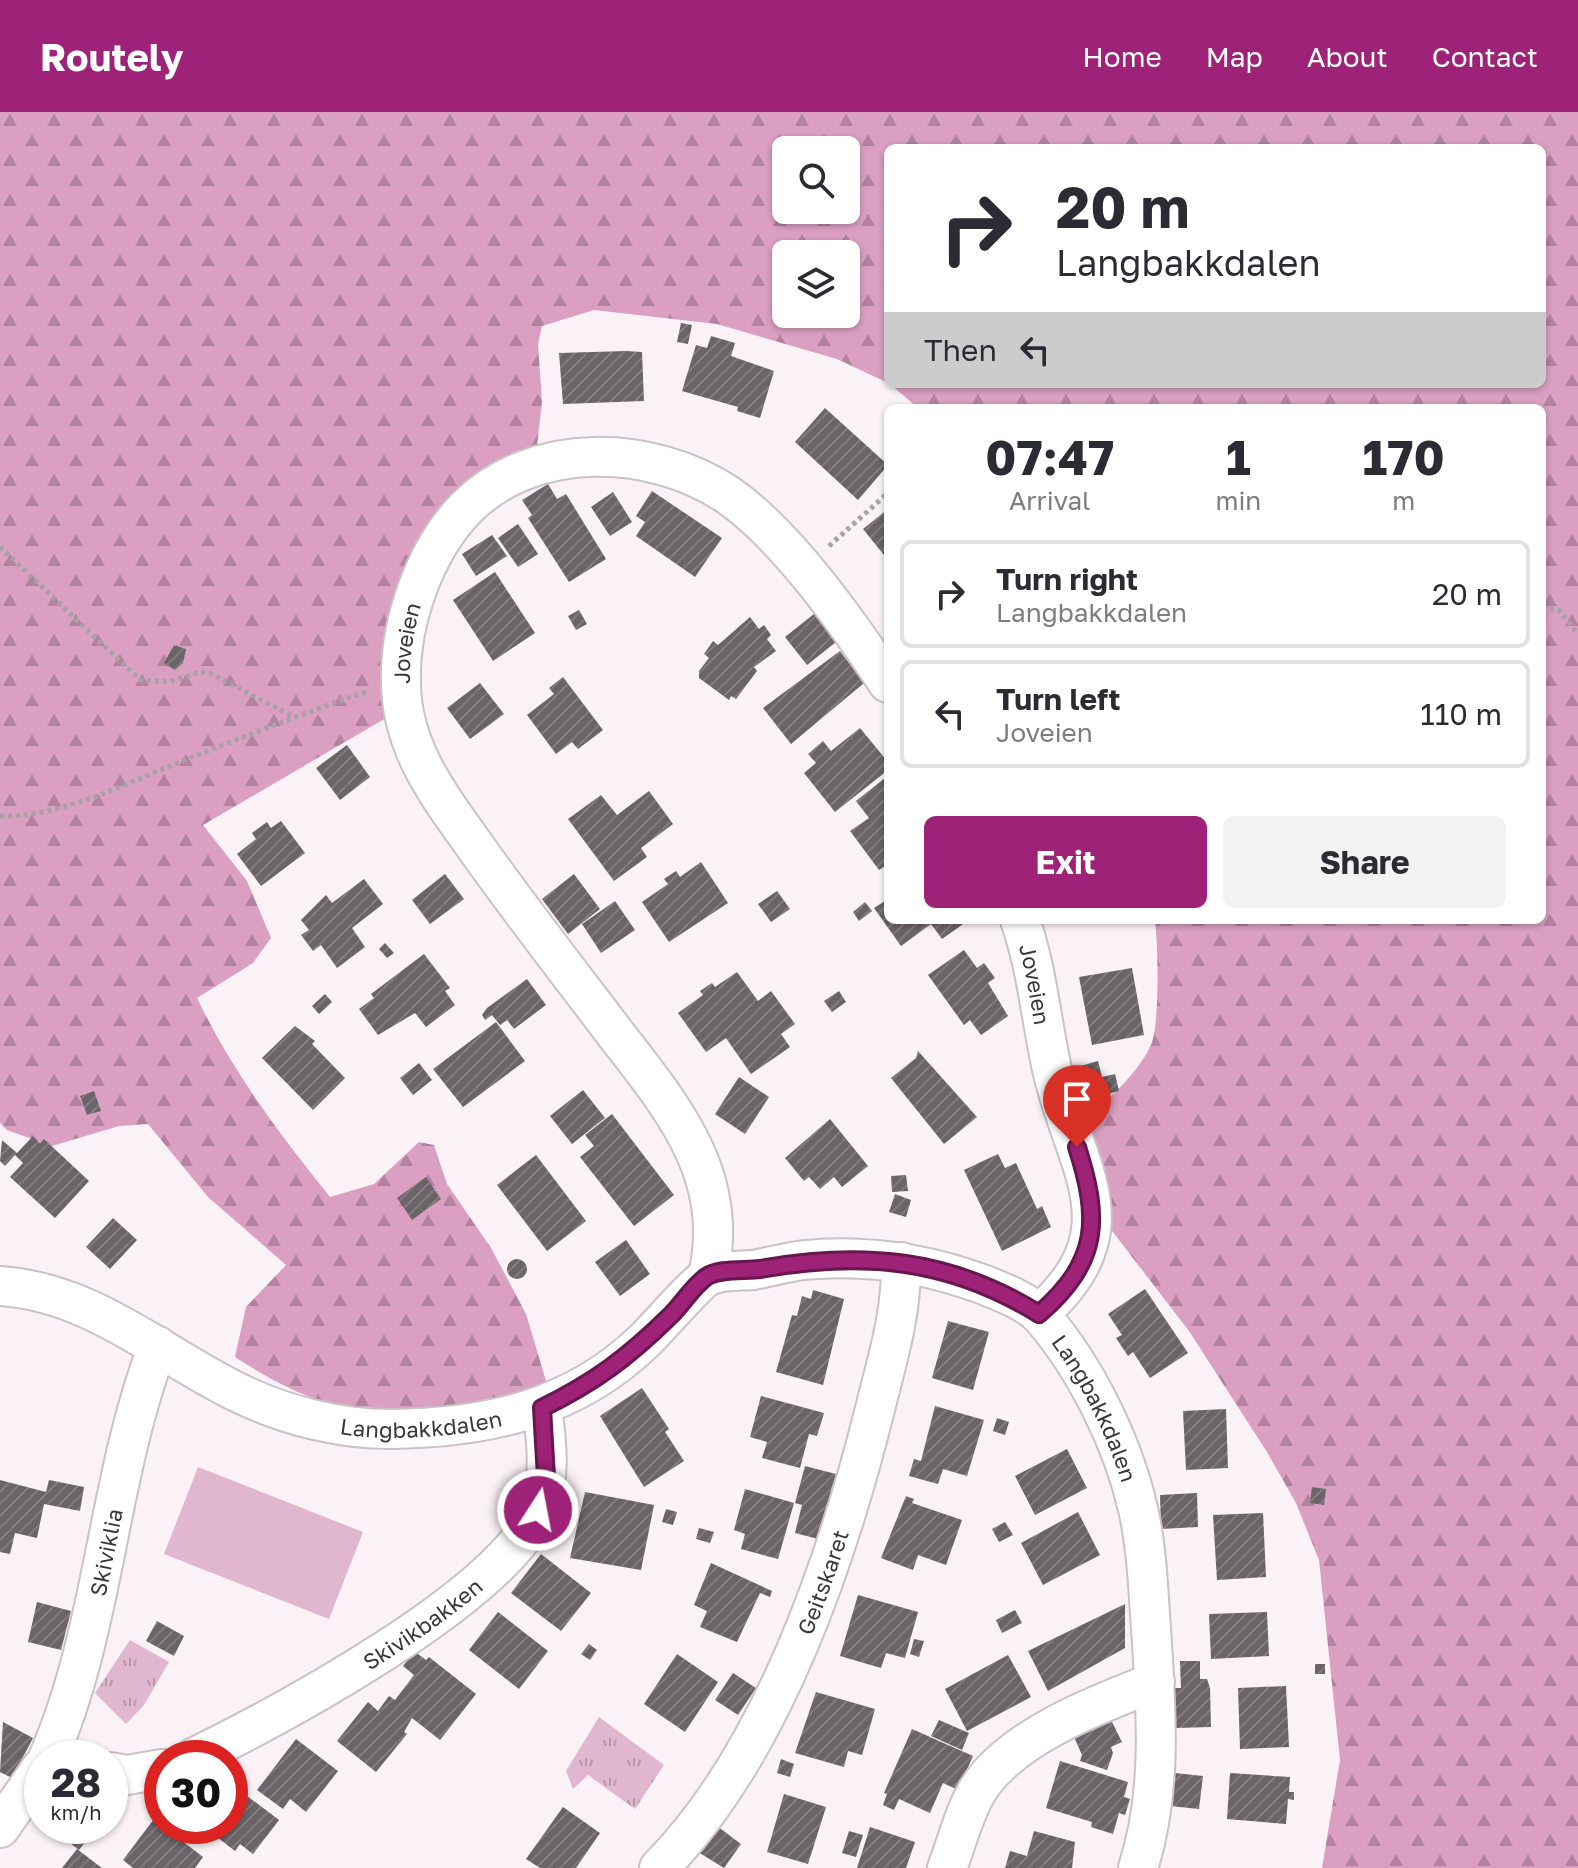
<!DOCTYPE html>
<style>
body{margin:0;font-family:"Golos Text",sans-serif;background:#f2f2f3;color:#2b2b33;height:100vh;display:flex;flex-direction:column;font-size:30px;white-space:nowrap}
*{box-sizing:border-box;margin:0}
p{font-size:26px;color:#7c7c81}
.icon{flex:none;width:44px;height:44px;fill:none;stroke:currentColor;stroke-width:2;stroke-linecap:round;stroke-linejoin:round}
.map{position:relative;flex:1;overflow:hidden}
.drawer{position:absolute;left:884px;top:292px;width:662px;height:520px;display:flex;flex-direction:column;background:#fff;border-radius:12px;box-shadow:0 2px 6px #0004}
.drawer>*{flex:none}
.guide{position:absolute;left:884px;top:32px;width:662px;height:244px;border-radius:12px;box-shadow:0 2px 6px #0004;background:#fff;color:#2b2b33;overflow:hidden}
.fabs{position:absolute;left:772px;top:24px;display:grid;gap:16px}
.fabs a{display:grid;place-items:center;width:88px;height:88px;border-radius:12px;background:#fff;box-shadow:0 2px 6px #0004;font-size:40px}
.speed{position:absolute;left:24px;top:1628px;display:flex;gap:16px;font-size:40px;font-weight:700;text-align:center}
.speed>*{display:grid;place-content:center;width:104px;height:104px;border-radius:50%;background:#fff;box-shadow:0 2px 6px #0004;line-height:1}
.speed small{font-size:20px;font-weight:400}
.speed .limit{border:12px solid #d22;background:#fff;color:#111}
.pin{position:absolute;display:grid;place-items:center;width:68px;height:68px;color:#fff;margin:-82px -34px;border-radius:50% 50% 50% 0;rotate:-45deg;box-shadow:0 0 8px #0007}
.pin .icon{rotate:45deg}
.me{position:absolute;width:88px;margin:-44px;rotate:11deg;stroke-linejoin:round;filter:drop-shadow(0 0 6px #0008)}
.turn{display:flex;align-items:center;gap:28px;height:168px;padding:0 40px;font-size:36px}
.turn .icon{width:104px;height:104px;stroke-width:2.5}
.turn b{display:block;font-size:56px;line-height:68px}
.then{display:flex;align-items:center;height:76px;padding:0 40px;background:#0003;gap:16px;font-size:30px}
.eta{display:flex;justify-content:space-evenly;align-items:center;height:136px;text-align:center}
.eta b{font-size:48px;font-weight:700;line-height:56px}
.primary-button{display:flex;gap:16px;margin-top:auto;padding:16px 40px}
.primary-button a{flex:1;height:92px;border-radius:12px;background:#9e2278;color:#fff;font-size:32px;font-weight:700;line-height:92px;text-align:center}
.primary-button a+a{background:#f2f2f3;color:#2b2b33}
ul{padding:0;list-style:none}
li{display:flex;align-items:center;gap:24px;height:108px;margin:0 16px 12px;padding:0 24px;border:4px solid #e1e1e2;border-radius:12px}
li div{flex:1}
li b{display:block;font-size:30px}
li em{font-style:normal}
header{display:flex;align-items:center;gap:48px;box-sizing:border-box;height:112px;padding:0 40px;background:#9e2278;color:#fff}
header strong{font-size:38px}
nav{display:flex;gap:44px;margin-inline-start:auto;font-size:28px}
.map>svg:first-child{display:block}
</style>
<header>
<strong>Routely</strong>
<nav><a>Home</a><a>Map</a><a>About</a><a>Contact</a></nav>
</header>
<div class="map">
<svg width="1578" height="1756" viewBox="0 0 1578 1756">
<defs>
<pattern id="grass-tufts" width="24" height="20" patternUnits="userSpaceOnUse" patternTransform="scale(2)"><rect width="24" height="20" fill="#e0b7ce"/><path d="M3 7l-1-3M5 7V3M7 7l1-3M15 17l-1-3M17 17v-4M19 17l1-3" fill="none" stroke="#b796a8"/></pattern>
<pattern id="forest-firs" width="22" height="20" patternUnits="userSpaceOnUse" patternTransform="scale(2)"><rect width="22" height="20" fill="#da9fc1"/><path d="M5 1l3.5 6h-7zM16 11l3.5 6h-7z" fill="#b2829e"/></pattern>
<pattern id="building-hatch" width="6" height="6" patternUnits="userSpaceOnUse" patternTransform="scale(2)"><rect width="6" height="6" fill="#6a6367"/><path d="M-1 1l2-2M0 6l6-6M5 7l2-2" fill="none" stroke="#807b7e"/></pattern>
</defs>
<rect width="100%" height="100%" fill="#faf2f6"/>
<!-- grass -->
<path fill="url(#grass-tufts)" d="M130 1528 169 1550 144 1593 126 1612 95 1581Z
M599 1605 664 1653 635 1697 588 1663 573 1677 566 1659Z"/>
<!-- forest -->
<path fill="url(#forest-firs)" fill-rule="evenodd" d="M0 0H1578V1756H1322L1340 1648 1319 1448 1296 1391 1267 1340 1189 1219 1109 1115 1085 1008C1110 985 1136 964 1151 933 1160 912 1158 832 1155 808H1542V296H918L890 272H1542V36H888V271L837 247 717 212 594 198 542 214 538 232 542 290 537 334 492 355 445 392 386 606 203 713 247 769 271 826 253 851 197 886C232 959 280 1023 330 1085L374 1072 419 1030 434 1033 447 1072 491 1136 526 1202 546 1269C514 1305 381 1304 336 1293 302 1285 264 1264 235 1245L246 1195 286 1153 208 1085 148 1012 119 1014 52 1034 7 1018 0 1011ZM786 38H846V98H786ZM786 142H846V202H786Z"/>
<!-- garden -->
<path fill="#e0b7ce" d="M198 1355 363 1420 329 1507 164 1442Z"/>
<!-- building -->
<path fill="url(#building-hatch)" d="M681 211 692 213 688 232 677 230Z
M711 224 735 231 731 244 774 259 760 306 737 299 738 295 682 279 696 233 707 236Z
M626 239 642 240 644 289 563 292 559 241Z
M825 296 888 353 858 388 795 330Z
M548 372 557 387 566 382 606 447 569 470 528 406 532 403 522 388Z
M652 379 722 426 695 465 636 424 645 410 636 404Z
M613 380 632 410 610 424 591 395Z
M888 397V448L863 417Z
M518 412 538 442 518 455 498 426Z
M492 423 507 444 476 464 462 442Z
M495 460 535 521 493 549 453 488Z
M579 498 587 512 576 518 568 504Z
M814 502 836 530 807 553 785 525Z
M750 505 759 517 764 513 771 523 767 527 776 539 754 555 757 559 736 587 731 584 729 588 699 566V559L709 546 704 542 713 529 718 533Z
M174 533 186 537 183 551 175 558 164 551Z
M840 539 864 571 791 632 763 596Z
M563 565 603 618 578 637 572 630 556 642 527 603 554 582 549 576Z
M480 571 504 602 470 627 447 596Z
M860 616 888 650V658L835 700 804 661 816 651 808 642 823 629 831 639Z
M347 633 370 665 340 688 316 656Z
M885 666 888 670V752L879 758 850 719 869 706 856 689Z
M649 679 673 712 641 736 647 745 614 769 568 707 601 683 617 703Z
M281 709 305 741 261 774 237 742 256 727 252 721 267 710 271 716Z
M701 750 728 791 669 830 642 790 668 772 664 767 676 759 680 765Z
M445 762 464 787 430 812 412 788Z
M574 762 600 797 568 822 542 787Z
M364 767 383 792 352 816 365 835 337 856 321 833 313 839 301 823 309 818 301 808 326 783 332 791Z
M777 779 790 797 771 810 758 792Z
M888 787V808H969L942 827 931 812 901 834 874 796Z
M615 789 635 818 601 841 582 812Z
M865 790 872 799 859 809 853 800Z
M385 831 394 841 387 846 379 837Z
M964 838 977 856 984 851 995 866 988 871 1008 904 981 923 970 908 964 913 928 863Z
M424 842 450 876 445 879 455 893 426 915 415 901 378 923 359 897 374 886 371 882Z
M1132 856 1144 923 1092 933 1079 865Z
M737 860 758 889 771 879 795 912 781 922 790 935 751 962 726 926 706 940 678 901 703 883 700 879 712 871 715 875Z
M527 867 546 893 514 917 507 908 500 913 492 903 485 908 482 903 487 896Z
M839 879 846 890 832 900 824 889Z
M325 882 332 890 319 902 312 894Z
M496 910 525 949 463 995 433 957Z
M295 914 315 929 312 932 345 966 313 998 262 946Z
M918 939 977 1005 944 1032 891 966 916 946Z
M1098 949 1102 965 1115 962 1119 979 1081 989 1073 956Z
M419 951 432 968 413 983 400 966Z
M739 965 769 985 745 1022 715 1002Z
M583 978 605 1006 572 1032 550 1004Z
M94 979 101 999 87 1003 80 984Z
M612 1002 674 1083 634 1114 580 1045 594 1034 585 1023Z
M830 1007 868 1054 842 1075 834 1065 820 1077 809 1065 804 1069 785 1046Z
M33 1024 40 1031 44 1027 89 1069 55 1106 10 1065 23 1051 15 1043 5 1054 0 1049 2 1028 17 1041Z
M998 1042 1005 1056 1016 1051 1037 1097 1042 1094 1051 1115 1002 1139 964 1058Z
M536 1043 586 1109 547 1139 497 1073Z
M906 1063 908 1079 892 1080 891 1064Z
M426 1065 441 1087 412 1108 397 1086Z
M895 1082 911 1088 906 1105 889 1100Z
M113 1106 137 1128 110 1157 86 1135Z
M626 1128 650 1162 620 1184 595 1150Z
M507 1157a10 10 0 1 1 20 0a10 10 0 1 1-20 0Z
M1145 1177 1188 1241 1150 1266 1133 1240 1128 1244 1116 1226 1122 1223 1108 1202Z
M813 1178 844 1187 823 1273 776 1260 792 1203 797 1204 802 1184 811 1187Z
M948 1209 989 1220 973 1278 932 1266Z
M642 1276 669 1317 665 1320 684 1349 644 1375 600 1304Z
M761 1284 824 1301 817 1324 809 1322 800 1356 762 1346 767 1330 750 1325Z
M935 1294 984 1308 967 1364 943 1357 938 1372 909 1364 914 1347 921 1349Z
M1226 1297 1228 1356 1186 1358 1183 1299Z
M997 1306 1009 1310 1005 1323 993 1319Z
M1067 1337 1087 1376 1035 1403 1015 1364Z
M805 1354 836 1362 818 1427 795 1421 802 1393 795 1391Z
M0 1368 46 1380 49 1368 84 1375 80 1399 44 1392 37 1426 15 1421 10 1442 0 1440Z
M1312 1375 1326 1377 1324 1393 1310 1391Z
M745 1377 794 1391 778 1447 741 1437 745 1422 734 1418Z
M585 1380 654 1393 641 1458 570 1446Z
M1197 1381 1198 1415 1161 1417 1160 1383Z
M906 1384 914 1387 912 1391 962 1408 946 1453 918 1443 913 1458 881 1446Z
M666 1397 677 1400 673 1413 662 1410Z
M1078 1400 1100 1443 1043 1473 1021 1431Z
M1263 1401 1266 1465 1217 1468 1213 1403Z
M1005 1410 1013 1423 999 1430 992 1417Z
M699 1416 714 1420 710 1431 696 1427Z
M541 1442 591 1481 561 1519 511 1481Z
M711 1451 772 1479 770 1485 760 1481 737 1530 700 1515 707 1499 694 1493Z
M858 1483 918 1500 905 1546 886 1541 881 1556 840 1544Z
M37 1490 71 1499 61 1538 28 1530Z
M1125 1492V1536L1048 1579 1028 1539Z
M1015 1498 1022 1511 1002 1521 996 1508Z
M498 1500 548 1539 519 1577 469 1538Z
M1267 1500 1269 1544 1211 1547 1209 1502Z
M157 1509 184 1524 174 1544 146 1529Z
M914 1527 924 1529 919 1545 910 1542Z
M589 1532 597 1538 590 1548 581 1542Z
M414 1539 426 1548 429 1545 476 1582 440 1628 412 1606 404 1620 407 1622 376 1660 337 1629 368 1590 378 1599 389 1584 395 1588 414 1563 403 1554Z
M677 1542 718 1570 685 1620 644 1592Z
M1008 1543 1031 1585 967 1619 945 1577Z
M1180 1549H1200V1567H1207L1210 1576 1211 1615 1176 1616 1174 1576H1181Z
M1315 1552H1325V1562H1315Z
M733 1561 756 1576 738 1603 715 1588Z
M1286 1574 1289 1635 1240 1637 1238 1576Z
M816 1580 875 1597 862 1643 848 1639 844 1655 795 1641Z
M939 1608 969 1621 962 1638 931 1624Z
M1111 1608 1122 1630 1111 1635 1113 1641 1107 1658 1080 1649 1082 1643 1074 1625Z
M3 1610 33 1626 12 1666 0 1660Z
M912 1617 973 1644 958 1678 943 1671 930 1701 899 1687 894 1698 883 1693 887 1682 884 1681Z
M296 1627 338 1659 306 1700 290 1687 283 1697 257 1678Z
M781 1647 794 1652 790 1665 777 1661Z
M1060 1649 1128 1670 1124 1685 1130 1687 1125 1703 1119 1701 1113 1722 1091 1715 1092 1710 1046 1696Z
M1175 1661 1203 1664 1199 1697 1170 1694Z
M1230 1661 1290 1665 1289 1680H1294V1688L1288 1687 1286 1712 1227 1707Z
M230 1671 279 1708 253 1742 240 1732 235 1739 213 1722 219 1714H230Z
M784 1682 826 1695 808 1752 767 1740Z
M563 1695 600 1721 576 1756H540L526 1747Z
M154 1707 203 1745 195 1756H133L123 1748Z
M49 1714H90L87 1717 92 1721 79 1738Z
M166 1714H193L183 1727Z
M717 1714 741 1732 724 1756 698 1740Z
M870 1715 915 1730 906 1756H857Z
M849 1719 863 1723 856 1745 842 1741Z
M1034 1719 1075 1730 1072 1756H1005L1010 1739 1027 1744Z
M77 1737 102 1756H62Z"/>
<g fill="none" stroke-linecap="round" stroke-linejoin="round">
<!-- minor casing -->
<g stroke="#cac2c6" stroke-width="42">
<g id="minor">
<path id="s1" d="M1020 808C1037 856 1041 908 1052 957 1074 1056 1136 1117 1039 1202"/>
<path id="s2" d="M708 1163C734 1054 658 980 599 900 556 844 513 788 472 730 437 681 402 635 401 572 399 512 424 439 466 396 533 328 652 332 728 383 787 424 848 511 888 571"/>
<path id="s3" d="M0 1174C93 1180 160 1243 241 1282 287 1304 340 1317 391 1317 486 1316 574 1297 644 1229 657 1217 699 1167 711 1163 723 1158 740 1159 753 1158 770 1155 787 1150 804 1148 865 1142 925 1151 982 1172 1002 1180 1027 1189 1042 1205 1086 1256 1123 1331 1138 1397 1147 1436 1148 1476 1151 1516 1156 1596 1163 1679 1138 1756"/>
<path id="s4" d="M48 1646C105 1515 107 1367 158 1234"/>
<path id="s5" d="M193 1646C279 1604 502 1485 538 1399 551 1367 547 1330 542 1296"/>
<path d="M110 1660 127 1663 162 1657"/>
<path d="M0 1716 42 1655"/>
<path id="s6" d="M659 1756C772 1642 838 1446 876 1293 888 1245 902 1200 901 1150"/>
<path d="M947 1756C957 1731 964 1699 979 1676 1013 1624 1098 1592 1155 1570"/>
</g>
</g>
<!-- path -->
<path stroke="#a7a2a5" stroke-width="5" stroke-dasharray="4 4" stroke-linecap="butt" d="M829 434 888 381
M0 435 140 568 169 570 200 560 210 561 292 604
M1542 496 1559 498 1578 522
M0 704C62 705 122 673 180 650 242 625 305 601 368 579"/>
<!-- minor -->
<use href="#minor" stroke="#fff" stroke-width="38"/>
</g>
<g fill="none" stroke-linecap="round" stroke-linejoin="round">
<!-- route casing -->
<g stroke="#67164e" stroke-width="20">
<path id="route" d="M538 1398 546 1365 542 1296C595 1270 627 1246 669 1205 682 1193 692 1175 706 1165 718 1156 745 1159 760 1157 862 1139 949 1146 1039 1202 1100 1149 1100 1107 1077 1035"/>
</g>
<!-- route -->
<use href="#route" stroke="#9e2278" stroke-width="14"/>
</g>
<g text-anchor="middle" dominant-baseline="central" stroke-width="8" stroke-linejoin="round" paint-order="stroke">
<!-- street labels -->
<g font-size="22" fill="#3a3739" stroke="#faf2f6">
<text stroke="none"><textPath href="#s2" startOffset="726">Joveien</textPath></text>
<text stroke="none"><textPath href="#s1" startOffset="66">Joveien</textPath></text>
<text stroke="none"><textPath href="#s3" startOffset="1242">Langbakkdalen</textPath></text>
<text stroke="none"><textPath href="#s3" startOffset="452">Langbakkdalen</textPath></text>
<text stroke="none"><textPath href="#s4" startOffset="214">Skiviklia</textPath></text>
<text stroke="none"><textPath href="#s6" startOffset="332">Geitskaret</textPath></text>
<text stroke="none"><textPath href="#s5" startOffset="266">Skivikbakken</textPath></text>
</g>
</g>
</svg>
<div class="fabs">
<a><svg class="icon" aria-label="search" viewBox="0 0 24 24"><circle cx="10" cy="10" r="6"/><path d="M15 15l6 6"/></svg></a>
<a><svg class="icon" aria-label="layers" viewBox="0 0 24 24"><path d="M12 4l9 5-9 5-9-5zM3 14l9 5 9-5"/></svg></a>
</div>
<div class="speed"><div>28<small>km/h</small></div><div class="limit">30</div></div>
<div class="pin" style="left:1077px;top:1035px;background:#d93025"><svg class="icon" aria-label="arrive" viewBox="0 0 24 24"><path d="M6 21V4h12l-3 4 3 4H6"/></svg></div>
<svg class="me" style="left:538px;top:1398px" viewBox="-20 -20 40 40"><circle r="17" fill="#9e2278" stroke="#fff" stroke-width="3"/><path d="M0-11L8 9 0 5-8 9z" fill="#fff"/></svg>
<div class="guide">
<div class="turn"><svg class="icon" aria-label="right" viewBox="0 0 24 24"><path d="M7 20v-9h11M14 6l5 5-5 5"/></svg><div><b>20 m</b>Langbakkdalen</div></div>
<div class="then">Then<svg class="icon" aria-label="left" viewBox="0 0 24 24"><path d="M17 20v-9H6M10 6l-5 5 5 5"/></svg></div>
</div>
<section class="drawer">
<div class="eta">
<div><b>07:47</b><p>Arrival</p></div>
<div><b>1</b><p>min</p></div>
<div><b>170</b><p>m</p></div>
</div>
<ul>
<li><svg class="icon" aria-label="right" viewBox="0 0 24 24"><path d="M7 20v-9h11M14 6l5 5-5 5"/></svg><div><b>Turn right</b><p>Langbakkdalen</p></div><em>20 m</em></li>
<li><svg class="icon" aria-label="left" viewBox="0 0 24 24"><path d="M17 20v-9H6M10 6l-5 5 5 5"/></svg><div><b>Turn left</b><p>Joveien</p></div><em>110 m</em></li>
</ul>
<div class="primary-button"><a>Exit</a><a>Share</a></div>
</section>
</div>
